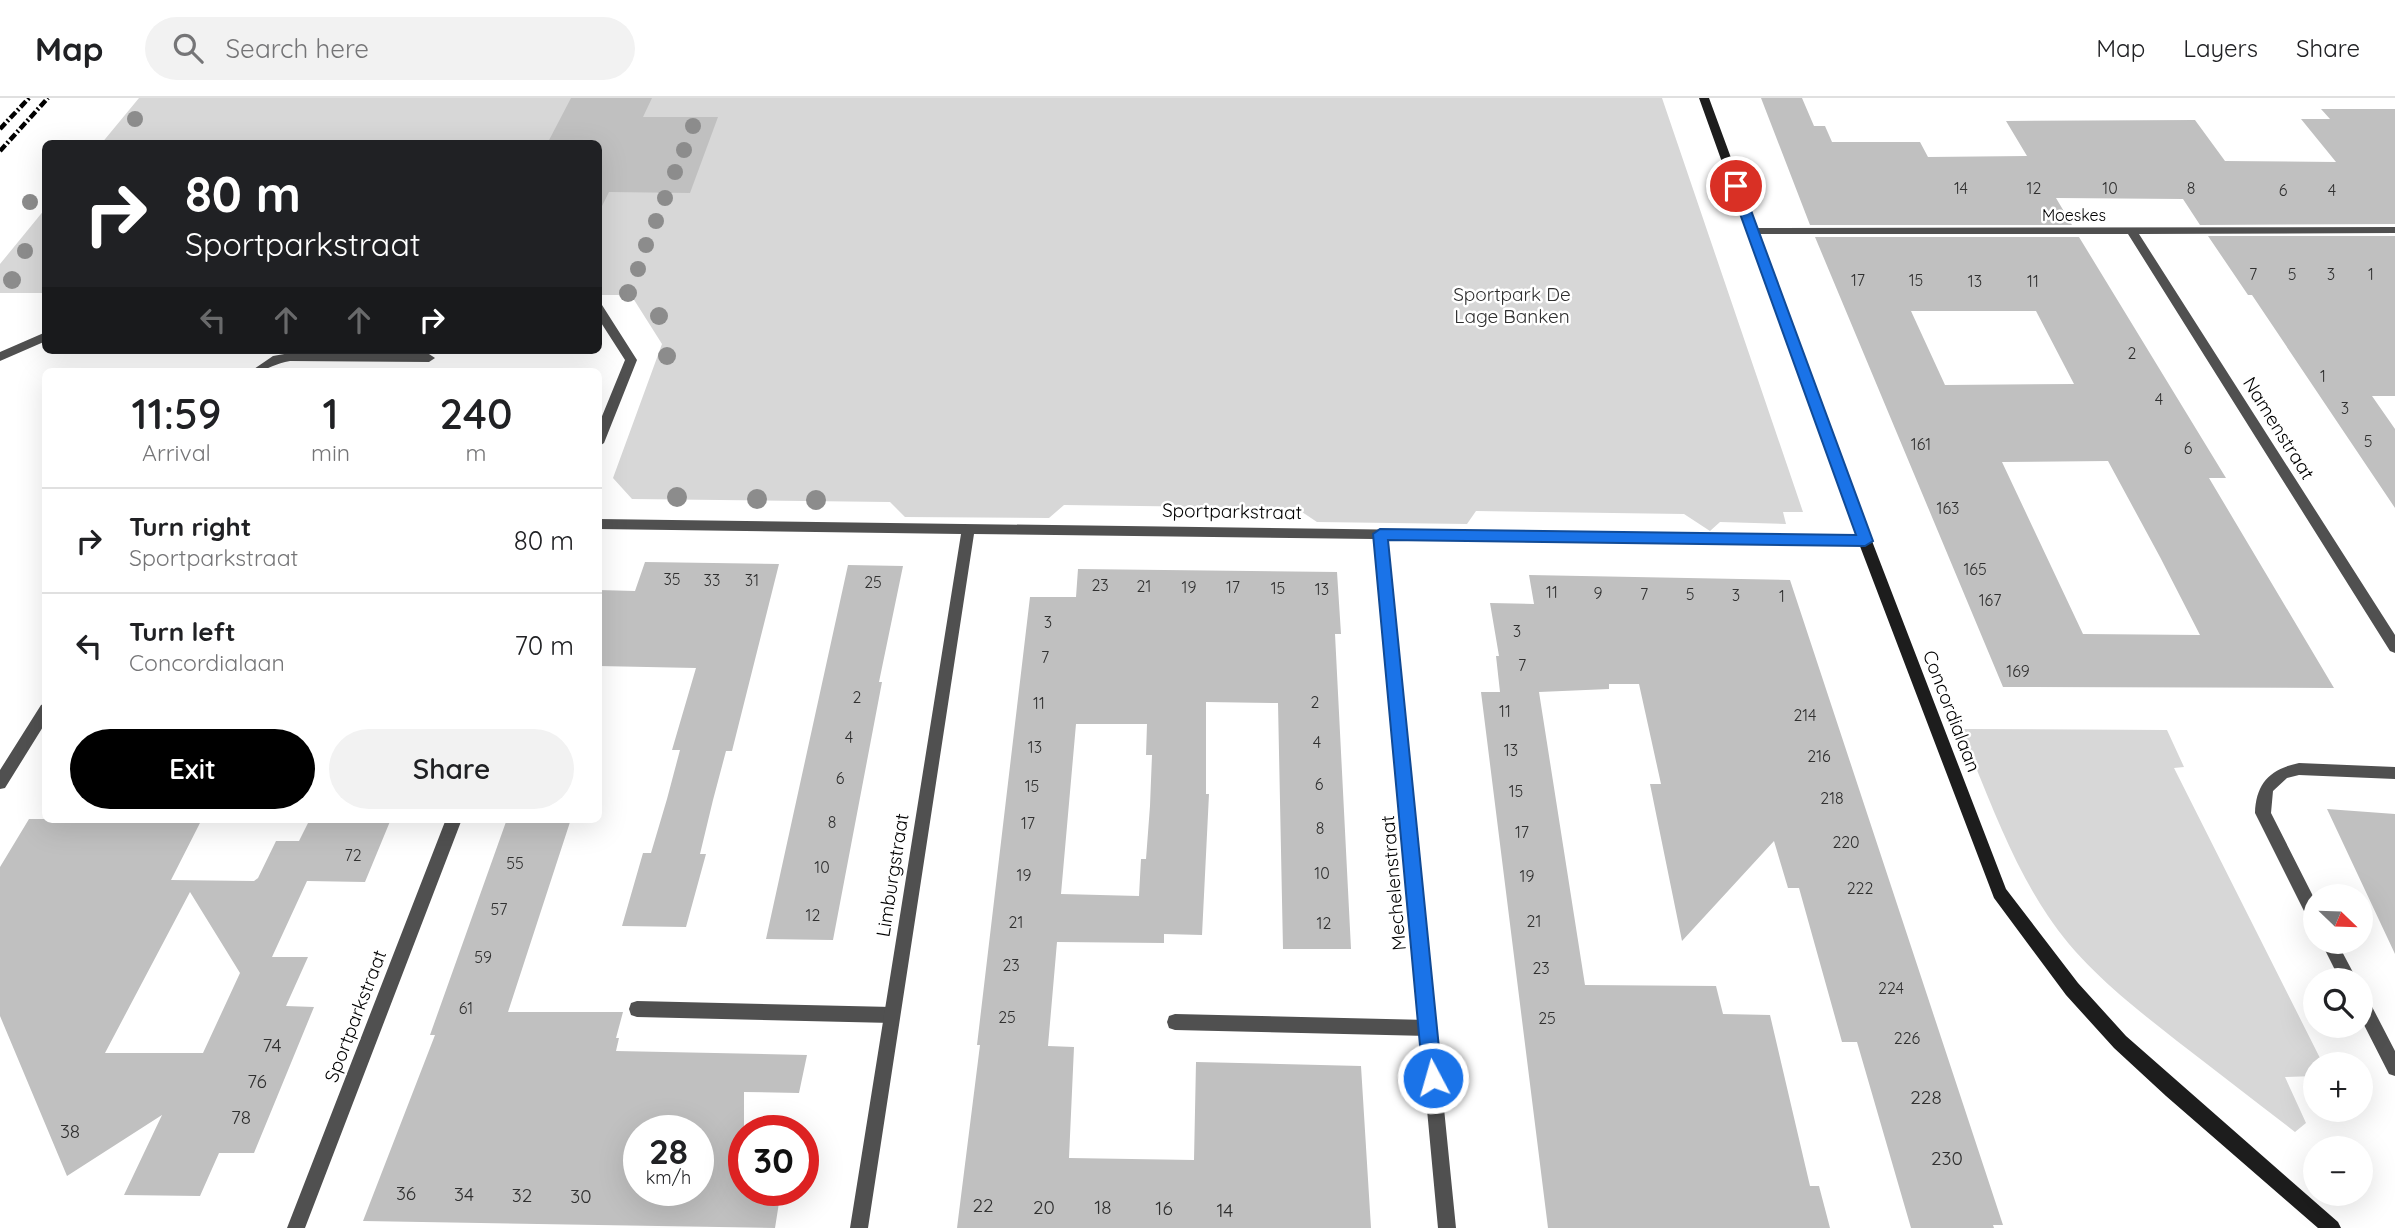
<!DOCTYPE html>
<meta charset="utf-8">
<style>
body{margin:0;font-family:Quicksand,sans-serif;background:#f2f2f2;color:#202124;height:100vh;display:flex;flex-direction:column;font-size:26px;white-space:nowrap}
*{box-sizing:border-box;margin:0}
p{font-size:23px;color:#757577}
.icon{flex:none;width:38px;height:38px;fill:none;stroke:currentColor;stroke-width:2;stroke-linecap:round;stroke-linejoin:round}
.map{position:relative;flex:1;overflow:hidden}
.sheet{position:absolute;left:42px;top:270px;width:560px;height:455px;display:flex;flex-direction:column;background:#fff;border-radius:10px;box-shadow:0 7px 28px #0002}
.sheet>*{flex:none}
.guide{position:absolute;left:42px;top:42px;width:560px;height:214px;border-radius:10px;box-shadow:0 7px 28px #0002;background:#202124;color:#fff;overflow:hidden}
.needle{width:46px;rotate:113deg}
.fabs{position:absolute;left:2303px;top:786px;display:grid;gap:14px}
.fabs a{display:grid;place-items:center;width:70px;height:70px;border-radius:50%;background:#fff;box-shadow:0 7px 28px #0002;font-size:35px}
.speed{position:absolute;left:623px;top:1017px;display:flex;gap:14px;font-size:35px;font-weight:700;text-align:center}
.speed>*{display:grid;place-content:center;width:91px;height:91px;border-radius:50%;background:#fff;box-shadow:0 7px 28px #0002;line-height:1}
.speed small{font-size:18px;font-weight:400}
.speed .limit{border:10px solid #d22;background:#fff;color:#111}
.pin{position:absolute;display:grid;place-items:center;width:60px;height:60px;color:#fff;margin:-30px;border:4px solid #fff;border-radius:50%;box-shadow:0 2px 7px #0007}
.me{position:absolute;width:77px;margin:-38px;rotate:354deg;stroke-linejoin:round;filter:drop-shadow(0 0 5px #0008)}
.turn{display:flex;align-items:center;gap:24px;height:147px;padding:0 28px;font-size:32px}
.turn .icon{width:91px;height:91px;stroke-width:2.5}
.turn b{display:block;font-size:49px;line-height:60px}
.lanes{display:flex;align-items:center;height:66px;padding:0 28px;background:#0003;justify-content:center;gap:35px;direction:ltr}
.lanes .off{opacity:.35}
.eta{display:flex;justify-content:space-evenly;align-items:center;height:119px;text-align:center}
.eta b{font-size:42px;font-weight:600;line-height:49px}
.primary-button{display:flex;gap:14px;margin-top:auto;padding:14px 28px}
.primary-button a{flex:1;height:80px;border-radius:42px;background:#000;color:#fff;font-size:28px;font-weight:600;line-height:80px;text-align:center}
.primary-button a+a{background:#f2f2f2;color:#202124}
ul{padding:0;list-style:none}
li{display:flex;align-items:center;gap:21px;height:105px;padding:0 28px;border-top:2px solid #e0e0e0}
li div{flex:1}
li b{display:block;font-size:26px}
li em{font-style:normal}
header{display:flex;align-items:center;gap:42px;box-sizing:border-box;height:98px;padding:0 35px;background:#fff;border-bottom:2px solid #e0e0e0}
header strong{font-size:33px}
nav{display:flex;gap:38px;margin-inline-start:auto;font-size:24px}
.search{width:490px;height:63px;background:#f2f2f2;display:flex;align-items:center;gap:18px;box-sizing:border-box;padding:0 24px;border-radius:38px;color:#757577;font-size:26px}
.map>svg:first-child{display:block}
</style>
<header>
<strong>Map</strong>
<div class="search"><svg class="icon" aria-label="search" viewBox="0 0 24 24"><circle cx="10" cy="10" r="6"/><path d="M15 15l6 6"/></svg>Search here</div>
<nav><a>Map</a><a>Layers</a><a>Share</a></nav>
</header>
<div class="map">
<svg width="2395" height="1130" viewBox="0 0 2395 1130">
<rect width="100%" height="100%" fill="#fff"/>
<!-- green -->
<path fill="#d7d7d7" d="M139 0H1662L1803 414H1783L1786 426 1720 424 1710 433 1684 416 1476 413 1467 426 1317 424 1296 410 1064 407 1049 420 905 419 890 404 632 401 613 380 662 246 631 197H599L598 46H101Z
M45 111V195H0V166Z
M1960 631 2167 632 2184 669 2174 670 2323 966H2315V978L2285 979 2306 1025 2295 1034C2256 1004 2216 973 2177 943 2130 906 2081 868 2048 818 2009 760 1987 694 1960 631Z"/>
<!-- building -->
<path fill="#c0c0c0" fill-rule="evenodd" d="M571 0H652L643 19H718L690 95 609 94 598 116V46H547Z
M1761 0H1802L1814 28H1825L1832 44H1920L1928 59 2027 58 2006 23 2195 22 2225 63 2336 64 2301 21H2330L2321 11H2395V126L2200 127 2183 101 2056 100 2072 127H1810Z
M2208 138H2395V298H2372L2395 331V410L2252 197H2248Z
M1815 139H2079L2226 380H2209L2334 590 2003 589ZM1911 213H2036L2074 286 1945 287ZM2108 363 2160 459 2200 537 2083 536 2002 364Z
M645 464 779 466 732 653H726L713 702 700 756H706L686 829 622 828 643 755H651L667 701 680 652H672L696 570 598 568V492L635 493Z
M848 467 903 468 879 584H882L833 842 766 841Z
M1078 471 1337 474 1341 536H1335L1351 851H1283L1278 605 1206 604V696H1209L1202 837 1164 836V845L1057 844 1048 948 1074 949 1069 1060 1194 1062 1196 964 1361 968 1371 1130H957L980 947H977L1030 499H1076ZM1076 626H1147L1146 657H1152L1150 708 1146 761H1141L1139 798 1061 796Z
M1529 477 1790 482 2003 1127H1993L1994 1130H1911L1857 944H1842L1799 790H1788L1774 743 1682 843 1650 686H1661L1639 586H1609V591L1539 594 1585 887 1716 888 1723 916 1770 917 1810 1088H1819L1830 1130H1548L1481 594H1500L1496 558H1499L1490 505 1534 506Z
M2327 711 2395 716V856Z
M29 721H202L171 782 254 783 258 780 276 743H299L310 721H391L365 784 307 783 272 859H308L286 908 314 909 254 1055H219L200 1098 124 1097 162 1017 67 1078 0 918V769ZM190 794 240 875 203 955H105Z
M507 721H571L508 914H623L616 940H619L616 953 807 957 799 995 744 994V1092H781L775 1130 363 1123 435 937H430ZM639 1032H698V1092H639Z"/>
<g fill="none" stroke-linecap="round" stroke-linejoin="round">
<!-- lane -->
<path fill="#505050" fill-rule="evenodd" d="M46 234V243L0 263V254Z
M637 903 892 909 898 911 900 917 898 923 892 925 637 919 631 917 629 911 631 905Z
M1175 916 1428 922 1434 924 1436 930 1434 936 1428 938 1175 932 1169 930 1167 924 1169 918Z"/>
<!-- street -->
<path fill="#505050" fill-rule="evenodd" d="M2395 129V135L2139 136 2395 537V555L2390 553 2128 136H1752L1747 133 1752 130Z
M598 206 602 207 637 262 604 345 598 349V328L625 262 598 220Z
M290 255 429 256 435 260 429 264 290 263C275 265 268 273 251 273L273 258Z
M598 421 1865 438 1872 443 1865 448 1387 442 1456 1130H1438L1374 441 974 436 868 1130H850L961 436 598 431Z
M46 605V624L5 690 0 691V672L41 607Z
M2299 665 2395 669V681L2299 677 2287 680 2273 693 2271 715 2315 802V825L2309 823 2255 715C2256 685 2270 671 2299 665Z
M446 721H462L305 1130H287Z
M2321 844H2337L2357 882H2340Z
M2361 897 2367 899 2395 953V978L2389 976 2361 921Z"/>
<!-- secondary -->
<path fill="#1d1d1d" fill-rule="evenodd" d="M1699 0H1709L1872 443 2006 791 2078 885 2126 938 2338 1124 2341 1130H2318L2166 998 2114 950 2066 897 1994 800 1858 443Z"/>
<!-- rail -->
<path stroke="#000" stroke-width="4.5" stroke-dasharray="8 2.5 2 2.5" stroke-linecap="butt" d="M0 31 29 0
M0 53 48 0"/>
</g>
<!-- trees -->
<g fill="#8c8c8c">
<circle cx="135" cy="21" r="8"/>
<circle cx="693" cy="28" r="8"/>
<circle cx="684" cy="52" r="8"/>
<circle cx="675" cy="74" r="8"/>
<circle cx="665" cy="100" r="8"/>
<circle cx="30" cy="104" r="8"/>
<circle cx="656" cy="123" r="8"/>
<circle cx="646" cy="147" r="8"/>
<circle cx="25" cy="153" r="8"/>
<circle cx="638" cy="171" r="8"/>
<circle cx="12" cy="182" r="9"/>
<circle cx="628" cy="195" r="9"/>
<circle cx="659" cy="218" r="9"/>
<circle cx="667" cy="258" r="9"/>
<circle cx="677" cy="399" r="10"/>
<circle cx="757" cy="401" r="10"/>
<circle cx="816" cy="402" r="10"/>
</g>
<!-- route -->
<path fill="#1a73e8" stroke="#114b97" stroke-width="2" d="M1736 85 1742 88 1873 443 1865 448 1388 442 1442 980 1440 987 1433 990 1426 987 1423 980 1373 436 1380 431 1856 437 1730 88Z"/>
<g text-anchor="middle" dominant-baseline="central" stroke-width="5" stroke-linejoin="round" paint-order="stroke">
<!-- number labels -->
<g font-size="16" fill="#303030">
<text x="1961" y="90">14</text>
<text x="2034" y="90">12</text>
<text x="2110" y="90">10</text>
<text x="2191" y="90">8</text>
<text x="2283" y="92">6</text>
<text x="2332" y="92">4</text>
<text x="2253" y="176">7</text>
<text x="2292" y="176">5</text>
<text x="2331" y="176">3</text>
<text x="2371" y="176">1</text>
<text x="1858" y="182">17</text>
<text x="1916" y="182">15</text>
<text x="1975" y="183">13</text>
<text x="2033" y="183">11</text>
<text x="2132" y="255">2</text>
<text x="2323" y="278">1</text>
<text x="2159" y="301">4</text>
<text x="2345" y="310">3</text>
<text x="2368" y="343">5</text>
<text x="1921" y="346">161</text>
<text x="2188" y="350">6</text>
<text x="1948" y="410">163</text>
<text x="1975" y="471">165</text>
<text x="672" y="481">35</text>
<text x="712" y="482">33</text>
<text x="752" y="482">31</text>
<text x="873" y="484">25</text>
<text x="1100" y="487">23</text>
<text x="1144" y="488">21</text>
<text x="1189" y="489">19</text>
<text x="1233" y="489">17</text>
<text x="1278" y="490">15</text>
<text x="1322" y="491">13</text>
<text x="1552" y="494">11</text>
<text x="1598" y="495">9</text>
<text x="1644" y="496">7</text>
<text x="1690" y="496">5</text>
<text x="1736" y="497">3</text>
<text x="1782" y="498">1</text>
<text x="1990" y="502">167</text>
<text x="1048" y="524">3</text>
<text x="1517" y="533">3</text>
<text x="1045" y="559">7</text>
<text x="1522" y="567">7</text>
<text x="2018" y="573">169</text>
<text x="857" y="599">2</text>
<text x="1315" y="604">2</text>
<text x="1039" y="605">11</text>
<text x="1505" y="613">11</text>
<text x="1805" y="617">214</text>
<text x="849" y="639">4</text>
<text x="1317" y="644">4</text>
<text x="1035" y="649">13</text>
<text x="1511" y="652">13</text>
<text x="1819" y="658">216</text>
<text x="840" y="680">6</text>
<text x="1319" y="686">6</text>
<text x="1032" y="688">15</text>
<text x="1516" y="693">15</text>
<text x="1832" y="700">218</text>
<text x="832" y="724">8</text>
<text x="1028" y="725">17</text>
<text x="1320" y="730">8</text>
<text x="1522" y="734">17</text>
<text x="1846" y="744">220</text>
<text x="353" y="757">72</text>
<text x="515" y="765">55</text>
<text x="822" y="769">10</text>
<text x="1322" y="775">10</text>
<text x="1024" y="777">19</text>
<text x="1527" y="778">19</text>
<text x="1860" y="790">222</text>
<text x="499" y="811">57</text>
<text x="813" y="817">12</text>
<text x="1534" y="823">21</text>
<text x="1016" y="824">21</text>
<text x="1324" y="825">12</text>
<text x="483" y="859">59</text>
<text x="1011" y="867">23</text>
<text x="1541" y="870">23</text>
<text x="1891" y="890">224</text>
<text x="466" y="910">61</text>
<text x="1007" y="919">25</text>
<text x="1547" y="920">25</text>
<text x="1907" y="940">226</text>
</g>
<!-- far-street labels -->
<g font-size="16" fill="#000" stroke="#fff">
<text x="2074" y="117">Moeskes</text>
</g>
<!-- park labels -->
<g font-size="19" fill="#2e2e2e" stroke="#fff">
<text x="1512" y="196">Sportpark De<tspan x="1512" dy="22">Lage Banken</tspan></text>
</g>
<!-- street labels -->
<g font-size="19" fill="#000" stroke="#fff">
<text transform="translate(2279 330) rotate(58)">Namenstraat</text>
<text transform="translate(1232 413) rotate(1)">Sportparkstraat</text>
<text transform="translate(1952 613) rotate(69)">Concordialaan</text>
<text transform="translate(892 777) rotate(-81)">Limburgstraat</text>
<text transform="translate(1393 785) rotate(-95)">Mechelenstraat</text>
<text transform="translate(355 918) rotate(-69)">Sportparkstraat</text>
</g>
<!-- near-number labels -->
<g font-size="19" fill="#303030">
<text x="272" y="947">74</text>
<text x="257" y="983">76</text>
<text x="1926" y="999">228</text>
<text x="241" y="1019">78</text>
<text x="70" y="1033">38</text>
<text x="1947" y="1060">230</text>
<text x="406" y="1095">36</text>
<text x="464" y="1096">34</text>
<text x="522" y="1097">32</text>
<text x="581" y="1098">30</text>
<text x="983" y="1107">22</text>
<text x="1044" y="1109">20</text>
<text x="1103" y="1109">18</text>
<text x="1164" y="1110">16</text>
<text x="1225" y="1112">14</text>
</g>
</g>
</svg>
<div class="fabs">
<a><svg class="needle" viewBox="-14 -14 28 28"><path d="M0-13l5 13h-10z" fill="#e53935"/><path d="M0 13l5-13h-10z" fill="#757577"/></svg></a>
<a><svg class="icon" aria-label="search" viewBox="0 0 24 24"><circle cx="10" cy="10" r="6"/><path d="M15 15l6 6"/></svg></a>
<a>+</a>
<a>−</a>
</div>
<div class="speed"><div>28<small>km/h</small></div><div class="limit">30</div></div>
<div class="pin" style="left:1736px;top:88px;background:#d93025"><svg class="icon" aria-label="arrive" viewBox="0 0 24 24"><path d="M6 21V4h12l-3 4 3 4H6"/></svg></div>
<svg class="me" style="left:1433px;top:980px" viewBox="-20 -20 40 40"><circle r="17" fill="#1a73e8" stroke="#fff" stroke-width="3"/><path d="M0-11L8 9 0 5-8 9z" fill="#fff"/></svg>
<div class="guide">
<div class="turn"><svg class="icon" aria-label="right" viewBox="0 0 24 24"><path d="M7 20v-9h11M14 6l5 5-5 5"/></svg><div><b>80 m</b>Sportparkstraat</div></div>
<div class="lanes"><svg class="icon off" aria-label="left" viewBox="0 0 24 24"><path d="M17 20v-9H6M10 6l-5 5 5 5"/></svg><svg class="icon off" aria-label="ahead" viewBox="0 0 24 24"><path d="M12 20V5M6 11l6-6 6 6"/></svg><svg class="icon off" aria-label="ahead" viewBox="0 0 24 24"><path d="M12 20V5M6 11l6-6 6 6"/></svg><svg class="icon" aria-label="right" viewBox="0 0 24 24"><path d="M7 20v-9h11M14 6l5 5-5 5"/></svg></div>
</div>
<section class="sheet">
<div class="eta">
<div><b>11:59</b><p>Arrival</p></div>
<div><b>1</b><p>min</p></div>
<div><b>240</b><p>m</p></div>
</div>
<ul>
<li><svg class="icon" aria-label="right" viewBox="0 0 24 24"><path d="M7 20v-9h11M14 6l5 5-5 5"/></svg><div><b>Turn right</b><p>Sportparkstraat</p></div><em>80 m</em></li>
<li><svg class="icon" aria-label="left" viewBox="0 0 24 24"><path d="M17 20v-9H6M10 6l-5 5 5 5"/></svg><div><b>Turn left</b><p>Concordialaan</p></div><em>70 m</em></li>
</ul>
<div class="primary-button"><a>Exit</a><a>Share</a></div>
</section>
</div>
